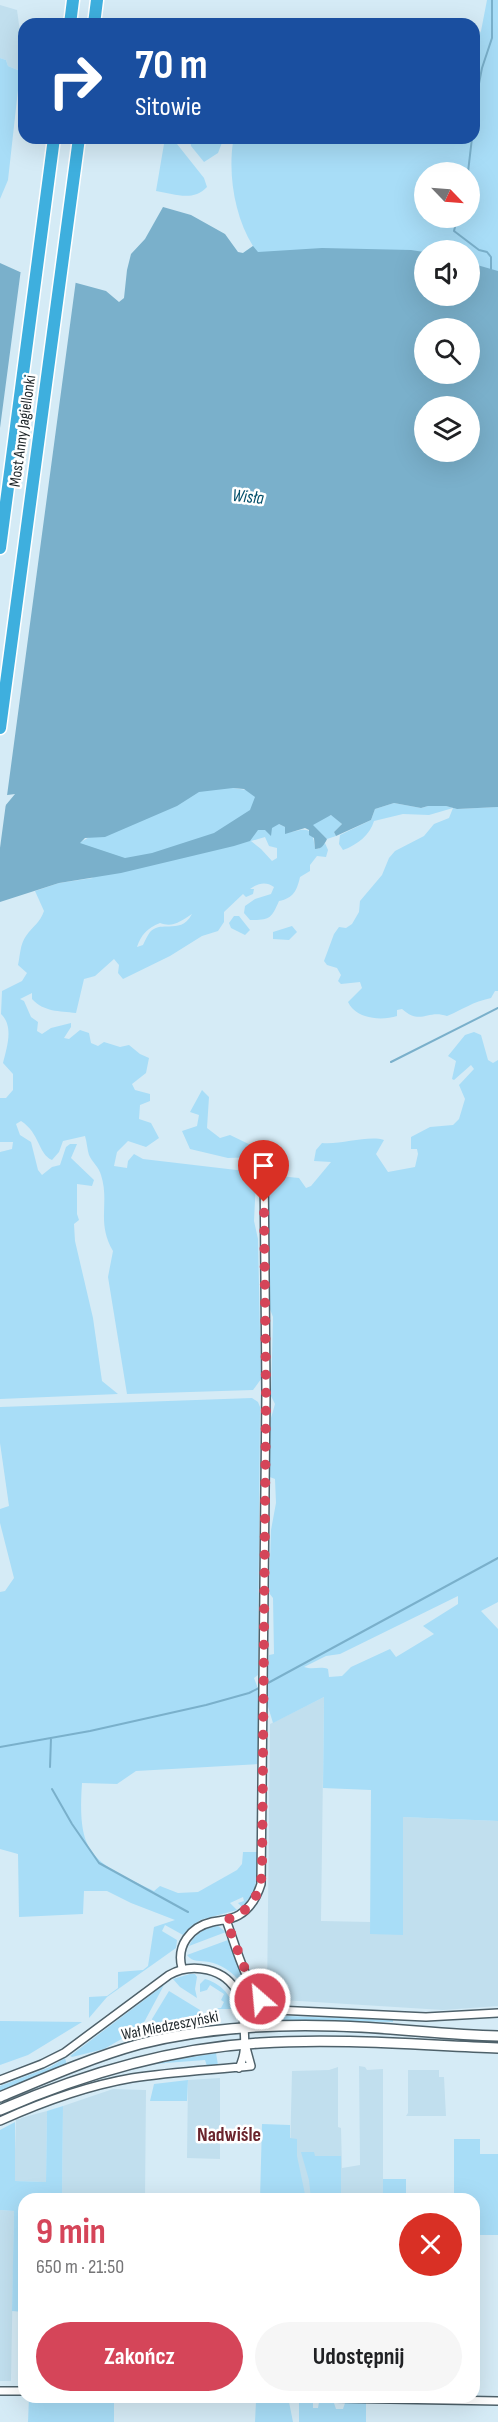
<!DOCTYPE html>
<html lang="pl">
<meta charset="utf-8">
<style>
body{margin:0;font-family:"Sofia Sans Condensed",sans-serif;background:#f6f6f6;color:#202124;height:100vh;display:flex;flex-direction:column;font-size:22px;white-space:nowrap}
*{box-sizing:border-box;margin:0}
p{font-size:20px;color:#757577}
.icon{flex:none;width:33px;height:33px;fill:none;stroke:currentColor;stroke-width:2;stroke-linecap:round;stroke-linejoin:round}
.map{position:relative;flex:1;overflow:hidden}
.drawer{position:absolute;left:18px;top:2193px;width:462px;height:210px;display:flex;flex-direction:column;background:#fff;border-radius:18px;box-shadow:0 6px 24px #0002}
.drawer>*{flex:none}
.top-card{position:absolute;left:18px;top:18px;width:462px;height:126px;border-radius:18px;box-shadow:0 6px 24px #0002;background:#1a4fa0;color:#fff;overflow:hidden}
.needle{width:39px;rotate:115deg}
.tools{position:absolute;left:414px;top:162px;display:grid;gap:12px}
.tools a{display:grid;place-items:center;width:66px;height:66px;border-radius:50%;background:#fff;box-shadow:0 6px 24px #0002;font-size:30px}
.pin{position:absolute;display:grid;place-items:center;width:51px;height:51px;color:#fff;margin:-62px -26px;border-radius:50% 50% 50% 0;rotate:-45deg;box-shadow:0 0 6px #0007}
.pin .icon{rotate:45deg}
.me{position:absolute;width:66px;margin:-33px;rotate:333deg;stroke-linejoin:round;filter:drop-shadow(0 0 4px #0008)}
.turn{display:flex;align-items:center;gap:21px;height:126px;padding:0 18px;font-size:27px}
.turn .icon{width:78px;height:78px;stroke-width:2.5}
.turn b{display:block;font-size:42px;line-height:51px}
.round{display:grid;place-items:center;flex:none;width:63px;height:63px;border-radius:32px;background:#f6f6f6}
.summary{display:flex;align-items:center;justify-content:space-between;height:102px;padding:0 18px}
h1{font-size:36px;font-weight:700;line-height:45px;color:#d54559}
.cta{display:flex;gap:12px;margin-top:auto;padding:12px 18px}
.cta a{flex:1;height:69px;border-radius:36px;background:#d54559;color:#fff;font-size:24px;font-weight:700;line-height:69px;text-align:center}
.cta a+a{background:#f6f6f6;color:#202124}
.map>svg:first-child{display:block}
</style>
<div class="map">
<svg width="498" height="2422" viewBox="0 0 498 2422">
<rect width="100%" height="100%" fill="#d5ebf6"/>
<!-- built -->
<path fill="#c1dfee" d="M0 5 17 10 24 61 20 71 8 66 6 60 0 58Z
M324 1697 321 1921 370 1922 371 1934 403 1817 498 1821V2006L443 2010 267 1999 270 1724Z
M359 2066 365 2067 367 2070 383 2069V2179H406V2199H289L292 2071 329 2070 338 2067V2127L341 2128 342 2168 360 2165Z
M408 2070H439V2077H444L446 2116H406L408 2113Z
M220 2078V2159L187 2158 188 2080Z
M113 2089 146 2090 145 2199H62L63 2106Z
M47 2111 46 2182 14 2181 16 2119H21V2118Z
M0 2210 14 2211 11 2381H0Z"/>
<!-- green -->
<path fill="#a8ddf7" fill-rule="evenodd" d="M487 0H498V299L470 294V250H424V284L243 253 253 246C235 217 228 176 233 142L223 140 218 153 204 162 191 146 190 138H474V44L481 31ZM424 172H470V218H424Z
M0 58 6 60 8 66 20 71 24 61V72H20L8 180 0 199Z
M164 144H177L204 178 207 187C193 202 175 194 156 191Z
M177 788H233L260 792 279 824 285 827V833C305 830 312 823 315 848L318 849 325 843 328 850 326 857 317 856 310 865V871L300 877C297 890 294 898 279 901 271 919 270 920 250 920L244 913 245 906 255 899 271 894 274 887C266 881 258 883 250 889H254L253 894 246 897 243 894 224 912V922L218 931 202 936 170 956 123 979 118 973 119 965 114 959 95 976 84 979 76 1013C59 1011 44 1012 32 999V993L20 999 24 1001 31 1017 38 1022 37 1031 42 1034 51 1028 71 1023V1027L64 1038 69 1039 80 1030 89 1033 91 1043 98 1046 104 1042 120 1047 129 1045 140 1054 149 1058 146 1073 132 1084 135 1090 150 1094V1101L140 1105 139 1119 151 1123 159 1138 146 1147 128 1141 117 1152 114 1166 127 1168 128 1161 134 1154 143 1159 245 1171 256 1180 254 1221 258 1239 261 1379 253 1390 127 1394 108 1277 113 1251C96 1222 110 1203 101 1175 99 1167 92 1162 89 1155 87 1149 87 1142 85 1136L63 1141 59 1152 52 1160C38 1154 40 1133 21 1121L16 1124 20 1135 31 1142 38 1170 42 1175 52 1167 60 1165 66 1147 70 1144H77L71 1158 94 1180 92 1186 77 1184V1214L79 1220 74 1224 75 1241 93 1318 102 1381 118 1394 0 1399V1152L12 1149 13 1142H0V1098H6L13 1090V1074L3 1063C7 1047 14 1026 1 1014L2 991 22 981 27 973 18 965C20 956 20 944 26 936 33 926 40 923 44 911L35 891 59 883 93 878 61 853ZM265 837 269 846 277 848V858L272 861 261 849 251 841ZM192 914C180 936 162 919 150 932 147 936 145 941 143 945L137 947C141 935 147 928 160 923 173 928 181 921 192 914Z
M394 803 421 808 428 806H446L457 809 498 807V991H495L491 998C472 1002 464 1009 447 1016 427 1009 421 1026 402 1009L397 1010V1016C381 1021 356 1019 348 1002L362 988 360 982 341 984 338 981 341 975 337 968 327 965 324 961 334 934 339 927 346 928 352 924 359 912 360 901 382 875 389 858 395 851 424 836 434 824 449 818 453 808 429 815 403 814 374 821C370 835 357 845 343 850L339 844 340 835 371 820 375 809Z
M332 815 342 824 334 832 336 836 327 839 313 826V820Z
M234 916H239L250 930 245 935 231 928 229 923Z
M292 926 297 932 289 940 273 939V932Z
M474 1032 481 1035 488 1060 493 1063 498 1060V1602L481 1611 498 1629V1821L403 1817V1935L370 1934 371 1790 323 1788 324 1697 273 1723 266 1700 269 1655 274 1654 273 1598 269 1593 271 1530 276 1503 275 1479 267 1476 269 1425 275 1404 271 1396 273 1317 268 1304 269 1175 299 1178 306 1188 311 1186 331 1162 314 1161 316 1150 322 1143C341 1145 368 1135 384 1140L376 1154 388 1172 415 1167 418 1154 417 1149H411V1137L430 1127 453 1125 459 1119 465 1099 459 1085 474 1069 471 1065 454 1080 452 1079 456 1061 448 1056 465 1035ZM458 1596V1604L423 1626 434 1634 396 1657 390 1649 351 1667 342 1676 329 1677 328 1669C320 1666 313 1670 304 1667L326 1656 340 1654Z
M202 1090 209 1097 207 1128 220 1138 230 1135 257 1148 256 1157 228 1158 190 1149 182 1131 197 1126 199 1115 190 1112Z
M252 1398 258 1402 260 1407 258 1675 254 1678 260 1694 259 1764 136 1771 117 1784 82 1783C77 1856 92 1861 154 1891L160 1886 178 1893 198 1892 237 1870 242 1864 243 1852H258C258 1873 258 1892 242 1907L238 1903 244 1901 243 1897 230 1903 237 1910 200 1920 183 1935 165 1925 162 1931 177 1940 176 1948 107 1997 89 2018V1997L107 1996 118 1988V1972L143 1970 148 1966 154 1927 175 1920 131 1903 107 1891H84L83 1914 19 1917 18 1854 0 1849V1592L5 1591 14 1578 0 1523V1509L9 1506 0 1443V1407Z
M218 1926 226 1932 189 1946C194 1934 206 1927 218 1926Z
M228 1940 231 1942 248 1990 262 2008 254 2007C245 1986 233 1967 209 1962 200 1960 193 1963 187 1955Z
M190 1974H195L197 1977 195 1989 197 1998 180 1987 173 1979Z
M205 1979C219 1983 232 1994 233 2009H213L221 2008 224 2002 221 2000 224 1994 210 1985 207 1990 200 1992V1984Z
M164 1985 141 2028 104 2049 72 2057 70 2056Z
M169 1991 200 2010V2015L153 2023 152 2019Z
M285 2016 393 2020V2022L283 2020Z
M0 2021 82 2022 28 2055 0 2065Z
M216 2053 218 2065 207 2066 205 2060 152 2064Z
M65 2058 67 2065 0 2092V2086L50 2067Z
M188 2080 187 2101H150L154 2084Z
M63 2106 62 2199H24V2312L12 2311 14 2211 0 2210V2130L15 2122V2181L46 2182 47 2111Z
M262 2124 290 2125V2138L297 2139V2156L306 2199H260Z
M454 2139H480V2154H498V2235H479L478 2394H474V2199H454Z
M301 2152H314L315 2156H341V2199H311L309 2180Z
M383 2179H406V2199H391L388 2194 383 2193Z
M29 2397 114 2399V2422H28Z
M256 2401 289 2402 293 2422H255Z
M299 2402H313V2408H318L319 2402 334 2403 336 2409H343L345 2403H366V2422H299Z"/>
<!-- water -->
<path fill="#7ab0cb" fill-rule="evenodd" d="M163 207 191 215 225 234 238 252 243 253 253 246 258 252 322 248 411 250 424 252V296H470V263L498 271V807L457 809 446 806H428L421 808 394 803 375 809 371 820 336 836 334 832 342 824 331 815 313 825 327 839C324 845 322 849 315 849L314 838 309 835V830L305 828 285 834V827L279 824 272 828 271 836 265 830H258L250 841 234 846 121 873 59 883 0 902V812L15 794 0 796V263L20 272 47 275 106 291 119 302 124 298 127 270 131 254 145 239ZM424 328H470V374H424ZM424 406H470V452H424ZM233 788 244 789 255 797 250 810 214 833 152 853 125 858 80 843 85 838 105 837 177 806 199 792Z"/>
<!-- pier -->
<path fill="#d5ebf6" d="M21 269 47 272 76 280 0 848V807L6 800 0 799V428Z"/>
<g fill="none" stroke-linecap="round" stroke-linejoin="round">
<!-- stream -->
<path stroke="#7ab0cb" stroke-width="2" d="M474 109 482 68 492 38V0
M468 172 472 138
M457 218 454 231 479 250 487 252 491 257V269
M391 1062 498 1008
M268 1683 498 1558
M0 1747 90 1731 206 1705 249 1693 259 1688
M50 1767 51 1738
M52 1789 72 1824 99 1863 188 1912"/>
<!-- street casing -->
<g stroke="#4e616a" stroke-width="10">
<path id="street" d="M226 1920C237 1948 247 1997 276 2010L426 2017 498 2013
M182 1968C176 1946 190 1927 212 1922 221 1920 231 1920 239 1915 251 1908 257 1897 261 1884L266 1392 264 1161
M0 2080 42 2064 64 2053 169 1975C192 1962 226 1968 238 1994 243 2005 243 2015 244 2026 245 2042 246 2054 239 2068
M0 2121C42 2102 86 2086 132 2078 171 2072 211 2070 251 2066L245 2044
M0 2391H24
M282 2397 498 2401"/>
</g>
<!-- secondary casing -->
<g stroke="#4e616a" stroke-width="12">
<path id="secondary" d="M0 2097C45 2078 93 2057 140 2044 203 2028 270 2024 335 2026 389 2027 443 2035 498 2036
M0 2110C83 2074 169 2048 260 2043 339 2038 419 2045 498 2048"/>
</g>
<!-- highway casing -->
<g stroke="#fff" stroke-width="15">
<path id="highway" d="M70 24 73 0
M94 24 97 0
M0 548 54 138
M0 728 79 138"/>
</g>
<!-- street -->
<use href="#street" stroke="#fff" stroke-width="7"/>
<!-- secondary -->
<use href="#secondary" stroke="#fff" stroke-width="9"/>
<!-- highway -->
<use href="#highway" stroke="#3eafde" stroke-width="12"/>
</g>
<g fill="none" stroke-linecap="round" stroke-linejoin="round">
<!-- route -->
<path stroke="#d54559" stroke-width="10" stroke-dasharray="0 18" d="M260 1999 253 1990 226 1920C250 1912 260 1896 262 1872L266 1392 264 1202"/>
</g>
<g text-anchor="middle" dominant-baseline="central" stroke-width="5" stroke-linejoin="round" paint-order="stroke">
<!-- street labels -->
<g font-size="16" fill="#1e262a" stroke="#fff">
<text transform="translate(23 431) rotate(-82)">Most Anny Jagiellonki</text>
<text transform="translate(170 2026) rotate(-11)">Wał Miedzeszyński</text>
</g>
<!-- water labels -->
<g font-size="18" font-style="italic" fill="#034f6a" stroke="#fff">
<text transform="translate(248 497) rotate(6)">Wisła</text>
</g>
<!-- quarter labels -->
<g font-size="20" font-weight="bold" fill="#6a242c" stroke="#fff">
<text x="229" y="2135">Nadwiśle</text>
</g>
</g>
</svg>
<div class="tools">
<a><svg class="needle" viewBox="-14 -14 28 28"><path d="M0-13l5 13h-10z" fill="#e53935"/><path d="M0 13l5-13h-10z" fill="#757577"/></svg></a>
<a><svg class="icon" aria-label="sound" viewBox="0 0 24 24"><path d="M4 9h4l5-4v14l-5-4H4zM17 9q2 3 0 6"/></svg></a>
<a><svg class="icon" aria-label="search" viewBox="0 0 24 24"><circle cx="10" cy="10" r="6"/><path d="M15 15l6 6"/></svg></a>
<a><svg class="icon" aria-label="layers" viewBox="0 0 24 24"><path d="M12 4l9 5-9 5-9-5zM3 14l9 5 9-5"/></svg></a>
</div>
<div class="pin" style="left:264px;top:1202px;background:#d93025"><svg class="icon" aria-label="arrive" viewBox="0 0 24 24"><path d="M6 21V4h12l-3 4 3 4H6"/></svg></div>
<svg class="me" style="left:260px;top:1999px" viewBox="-20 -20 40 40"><circle r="17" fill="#d54559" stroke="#fff" stroke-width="3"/><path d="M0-11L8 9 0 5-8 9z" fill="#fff"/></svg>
<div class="top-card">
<div class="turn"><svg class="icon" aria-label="right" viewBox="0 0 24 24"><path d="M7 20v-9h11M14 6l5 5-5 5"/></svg><div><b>70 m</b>Sitowie</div></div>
</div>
<section class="drawer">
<div class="summary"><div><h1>9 min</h1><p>650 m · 21:50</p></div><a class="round" style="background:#d93025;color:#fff"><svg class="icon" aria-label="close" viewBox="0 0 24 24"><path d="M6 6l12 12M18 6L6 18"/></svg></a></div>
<div class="cta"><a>Zakończ</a><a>Udostępnij</a></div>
</section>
</div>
